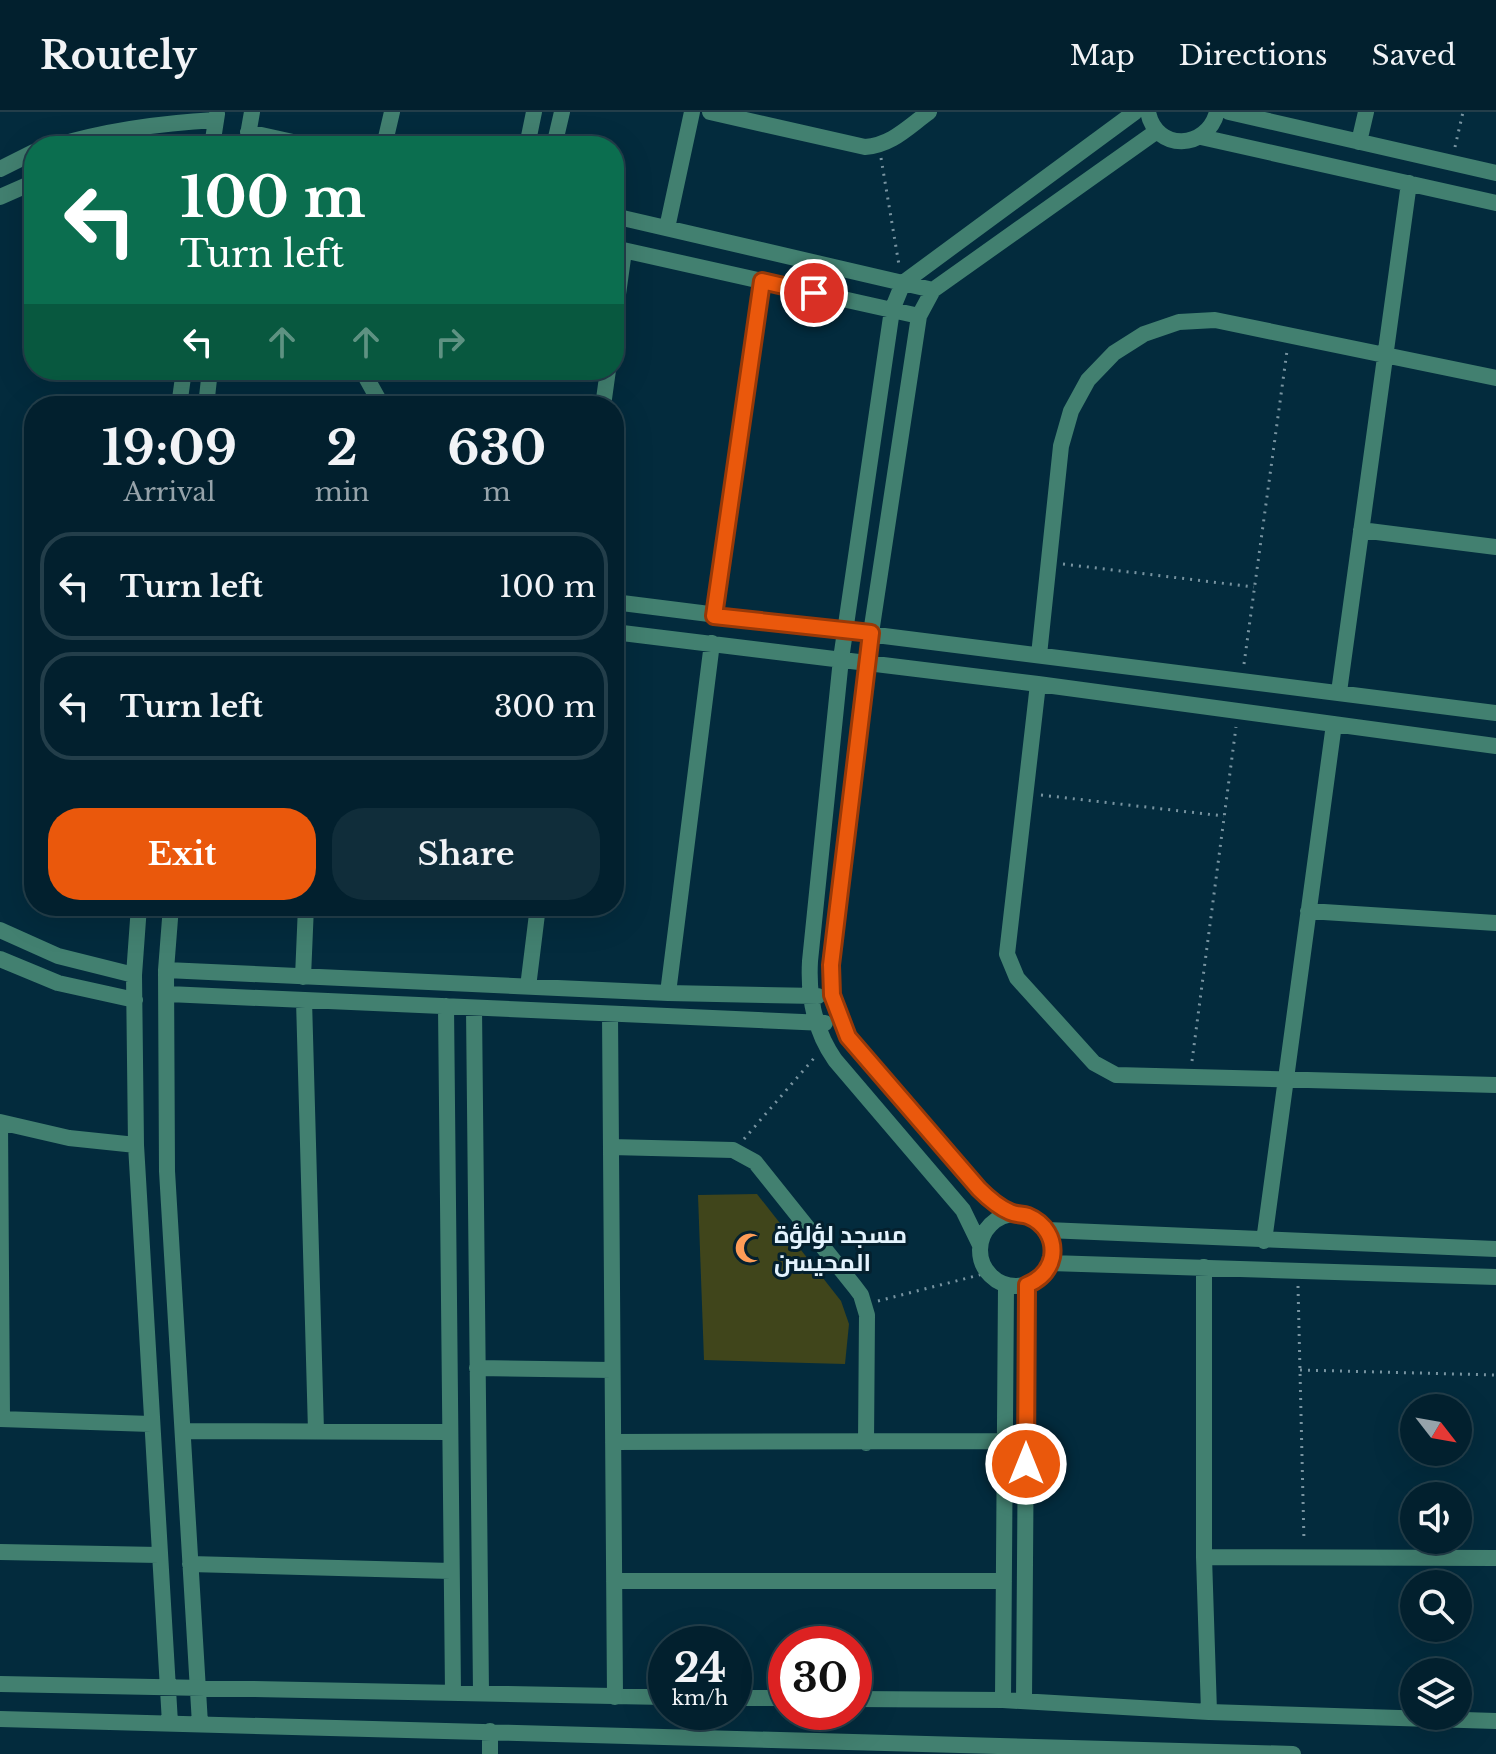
<!DOCTYPE html>
<meta charset="utf-8">
<style>
body{margin:0;font-family:"Libre Baskerville",Cairo,serif;background:#102d3a;color:#f1f3f6;height:100vh;display:flex;flex-direction:column;font-size:30px;white-space:nowrap}
*{box-sizing:border-box;margin:0}
p{font-size:26px;color:#96a3aa}
.icon{flex:none;width:44px;height:44px;fill:none;stroke:currentColor;stroke-width:2;stroke-linecap:round;stroke-linejoin:round}
.map{position:relative;flex:1;overflow:hidden}
.sheet{position:absolute;left:24px;top:284px;width:600px;height:520px;display:flex;flex-direction:column;background:#02202e;border-radius:32px;box-shadow:0 8px 32px #0002,0 0 0 2px #233e4a}
.sheet>*{flex:none}
.top-card{position:absolute;left:24px;top:24px;width:600px;height:244px;border-radius:32px;box-shadow:0 8px 32px #0002,0 0 0 2px #233e4a;background:#0b6e4f;color:#fff;overflow:hidden}
.needle{width:52px;rotate:121deg}
.buttons{position:absolute;left:1400px;top:1282px;display:grid;gap:16px}
.buttons a{display:grid;place-items:center;width:72px;height:72px;border-radius:50%;background:#02202e;box-shadow:0 8px 32px #0002,0 0 0 2px #233e4a;font-size:40px}
.speed{position:absolute;left:648px;top:1514px;display:flex;gap:16px;font-size:40px;font-weight:700;text-align:center}
.speed>*{display:grid;place-content:center;width:104px;height:104px;border-radius:50%;background:#02202e;box-shadow:0 8px 32px #0002,0 0 0 2px #233e4a;line-height:1}
.speed small{font-size:20px;font-weight:400}
.speed .limit{border:12px solid #d22;background:#fff;color:#111}
.pin{position:absolute;display:grid;place-items:center;width:68px;height:68px;color:#fff;margin:-34px;border:4px solid #fff;border-radius:50%;box-shadow:0 2px 8px #0007}
.me{position:absolute;width:88px;margin:-44px;rotate:0deg;stroke-linejoin:round;filter:drop-shadow(0 0 6px #0008)}
.turn{display:flex;align-items:center;gap:28px;height:168px;padding:0 24px;font-size:36px}
.turn .icon{width:104px;height:104px;stroke-width:2.5}
.turn b{display:block;font-size:56px;line-height:68px}
.lanes{display:flex;align-items:center;height:76px;padding:0 24px;background:#0003;justify-content:center;gap:40px;direction:ltr}
.lanes .off{opacity:.35}
.eta{display:flex;justify-content:space-evenly;align-items:center;height:136px;text-align:center}
.eta b{font-size:48px;font-weight:700;line-height:56px}
.cta{display:flex;gap:16px;margin-top:auto;padding:16px 24px}
.cta a{flex:1;height:92px;border-radius:32px;background:#ea580c;color:#fff;font-size:32px;font-weight:700;line-height:92px;text-align:center}
.cta a+a{background:#102d3a;color:#f1f3f6}
ul{padding:0;list-style:none}
li{display:flex;align-items:center;gap:24px;height:108px;margin:0 16px 12px;padding:0 8px;border:4px solid #233e4a;border-radius:32px}
li div{flex:1}
li b{display:block;font-size:30px}
li em{font-style:normal}
header{display:flex;align-items:center;gap:48px;box-sizing:border-box;height:112px;padding:0 40px;background:#02202e;border-bottom:2px solid #233e4a}
header strong{font-size:38px}
nav{display:flex;gap:44px;margin-inline-start:auto;font-size:28px}
.map>svg:first-child{display:block}
</style>
<header>
<strong>Routely</strong>
<nav><a>Map</a><a>Directions</a><a>Saved</a></nav>
</header>
<div class="map">
<svg width="1496" height="1642" viewBox="0 0 1496 1642">
<rect width="100%" height="100%" fill="#032b3d"/>
<!-- building -->
<path fill="#40451b" d="M757 1082 841 1189 849 1212 845 1252 704 1248 698 1083Z"/>
<g fill="none" stroke-linecap="round" stroke-linejoin="round">
<!-- path -->
<path stroke="#7894a1" stroke-width="3" stroke-dasharray="2 6" stroke-linecap="butt" d="M1455 35 1463 0
M881 46 899 153
M1063 452 1254 475
M1244 552 1287 239
M1041 683 1224 704
M1192 949 1236 615
M744 1027 815 945
M1298 1174 1304 1430
M878 1189 987 1161
M1300 1258 1496 1263"/>
<!-- minor -->
<path stroke="#428070" stroke-width="16" d="M710 0 865 35C892 33 908 15 929 0
M1148 0C1156 40 1207 38 1217 0
M1229 0 1496 61
M248 20 311 34
M1201 25 1496 91
M1359 30 1366 0
M55 34C108 18 160 11 216 8
M212 34 217 2
M246 34 252 0
M384 34 392 0
M527 34 534 0
M554 34 562 0
M0 57 34 40
M0 85 34 70
M614 104 933 178
M667 116 692 0
M614 136 919 204
M614 211 624 139
M362 258 382 294
M179 294 184 258
M206 294 210 258
M603 294 608 258
M1361 418 1496 435
M614 490 1496 601
M714 504 762 169
M614 520 1038 572 1496 634
M1039 543 1061 334 1071 299 1088 268 1114 241 1144 222 1179 210 1215 208 1496 266
M1038 572 1007 842 1017 866 1094 951 1116 963 1496 973
M1339 580 1409 71
M139 794 134 863 136 1033 170 1611
M171 794 166 858 167 1059 200 1612
M1308 799 1496 811
M0 818 58 844 134 863
M0 847 58 871 135 888
M166 858 668 881 818 884
M303 865 306 794
M528 875 538 794
M668 881 712 531
M168 882 825 911
M304 888 316 1319
M446 894 453 1581
M474 896 481 1581
M610 902 615 1585
M611 1035 733 1038 755 1050 855 1175 861 1183 867 1203 866 1331
M980 1138a36 36 0 1 1 72 0a36 36 0 1 1-72 0Z
M1013 1102 994 1091 979 1077 858 936C838 911 829 885 831 853L871 521 919 204 933 178 1157 19
M1047 1118 1496 1137
M1264 1129 1334 612
M980 1133 963 1098 835 948C814 918 808 885 810 849L841 547 892 198 903 171 1135 0
M1050 1151 1496 1165
M1204 1155V1445L1209 1600
M477 1256 612 1258
M0 1307 151 1312
M2 1307 0 1010 69 1026 136 1033
M183 1319 450 1320
M613 1330 1005 1329
M0 1440 159 1443
M1204 1445 1496 1446
M190 1452 451 1459
M614 1469H1004
M0 1572 666 1585
M734 1586H786
M854 1587 1003 1588 1209 1600 1496 1609
M1003 1588 1006 1174
M1024 1589 1027 1173
M0 1607 1293 1642
M490 1642V1619"/>
</g>
<g fill="none" stroke-linecap="round" stroke-linejoin="round">
<!-- route casing -->
<g stroke="#983908" stroke-width="20">
<path id="route" d="M814 181 762 169 714 504 871 521 831 853 832 883 848 925 979 1077C988 1086 998 1095 1010 1100 1016 1103 1022 1102 1028 1104 1045 1111 1055 1127 1052 1145 1049 1159 1039 1168 1027 1173L1026 1352"/>
</g>
<!-- route -->
<use href="#route" stroke="#ea580c" stroke-width="14"/>
</g>
<!-- icons -->
<defs>
<g id="mosque-bare" transform="scale(2.4)"><path d="M3.5-4.9A6 6 0 1 0 3.5 4.9A5 5 0 1 1 3.5-4.9Z" fill="#fd9c57" stroke="#04202e" stroke-width="2.5" paint-order="stroke"/></g>
</defs>
<g fill-rule="evenodd">
<use href="#mosque-bare" x="750" y="1136"/>
</g>
<g text-anchor="middle" dominant-baseline="central" stroke-width="6" stroke-linejoin="round" paint-order="stroke">
<!-- poi labels -->
<g font-size="24" font-weight="bold" fill="#e3f3fd" stroke="#04202e" text-anchor="start">
<text x="774" y="1122">مسجد لؤلؤة<tspan x="774" dy="28">المحيسن</tspan></text>
</g>
</g>
</svg>
<div class="buttons">
<a><svg class="needle" viewBox="-14 -14 28 28"><path d="M0-13l5 13h-10z" fill="#e53935"/><path d="M0 13l5-13h-10z" fill="#96a3aa"/></svg></a>
<a><svg class="icon" aria-label="sound" viewBox="0 0 24 24"><path d="M4 9h4l5-4v14l-5-4H4zM17 9q2 3 0 6"/></svg></a>
<a><svg class="icon" aria-label="search" viewBox="0 0 24 24"><circle cx="10" cy="10" r="6"/><path d="M15 15l6 6"/></svg></a>
<a><svg class="icon" aria-label="layers" viewBox="0 0 24 24"><path d="M12 4l9 5-9 5-9-5zM3 14l9 5 9-5"/></svg></a>
</div>
<div class="speed"><div>24<small>km/h</small></div><div class="limit">30</div></div>
<div class="pin" style="left:814px;top:181px;background:#d93025"><svg class="icon" aria-label="arrive" viewBox="0 0 24 24"><path d="M6 21V4h12l-3 4 3 4H6"/></svg></div>
<svg class="me" style="left:1026px;top:1352px" viewBox="-20 -20 40 40"><circle r="17" fill="#ea580c" stroke="#fff" stroke-width="3"/><path d="M0-11L8 9 0 5-8 9z" fill="#fff"/></svg>
<div class="top-card">
<div class="turn"><svg class="icon" aria-label="left" viewBox="0 0 24 24"><path d="M17 20v-9H6M10 6l-5 5 5 5"/></svg><div><b>100 m</b>Turn left</div></div>
<div class="lanes"><svg class="icon" aria-label="left" viewBox="0 0 24 24"><path d="M17 20v-9H6M10 6l-5 5 5 5"/></svg><svg class="icon off" aria-label="ahead" viewBox="0 0 24 24"><path d="M12 20V5M6 11l6-6 6 6"/></svg><svg class="icon off" aria-label="ahead" viewBox="0 0 24 24"><path d="M12 20V5M6 11l6-6 6 6"/></svg><svg class="icon off" aria-label="right" viewBox="0 0 24 24"><path d="M7 20v-9h11M14 6l5 5-5 5"/></svg></div>
</div>
<section class="sheet">
<div class="eta">
<div><b>19:09</b><p>Arrival</p></div>
<div><b>2</b><p>min</p></div>
<div><b>630</b><p>m</p></div>
</div>
<ul>
<li><svg class="icon" aria-label="left" viewBox="0 0 24 24"><path d="M17 20v-9H6M10 6l-5 5 5 5"/></svg><div><b>Turn left</b></div><em>100 m</em></li>
<li><svg class="icon" aria-label="left" viewBox="0 0 24 24"><path d="M17 20v-9H6M10 6l-5 5 5 5"/></svg><div><b>Turn left</b></div><em>300 m</em></li>
</ul>
<div class="cta"><a>Exit</a><a>Share</a></div>
</section>
</div>
